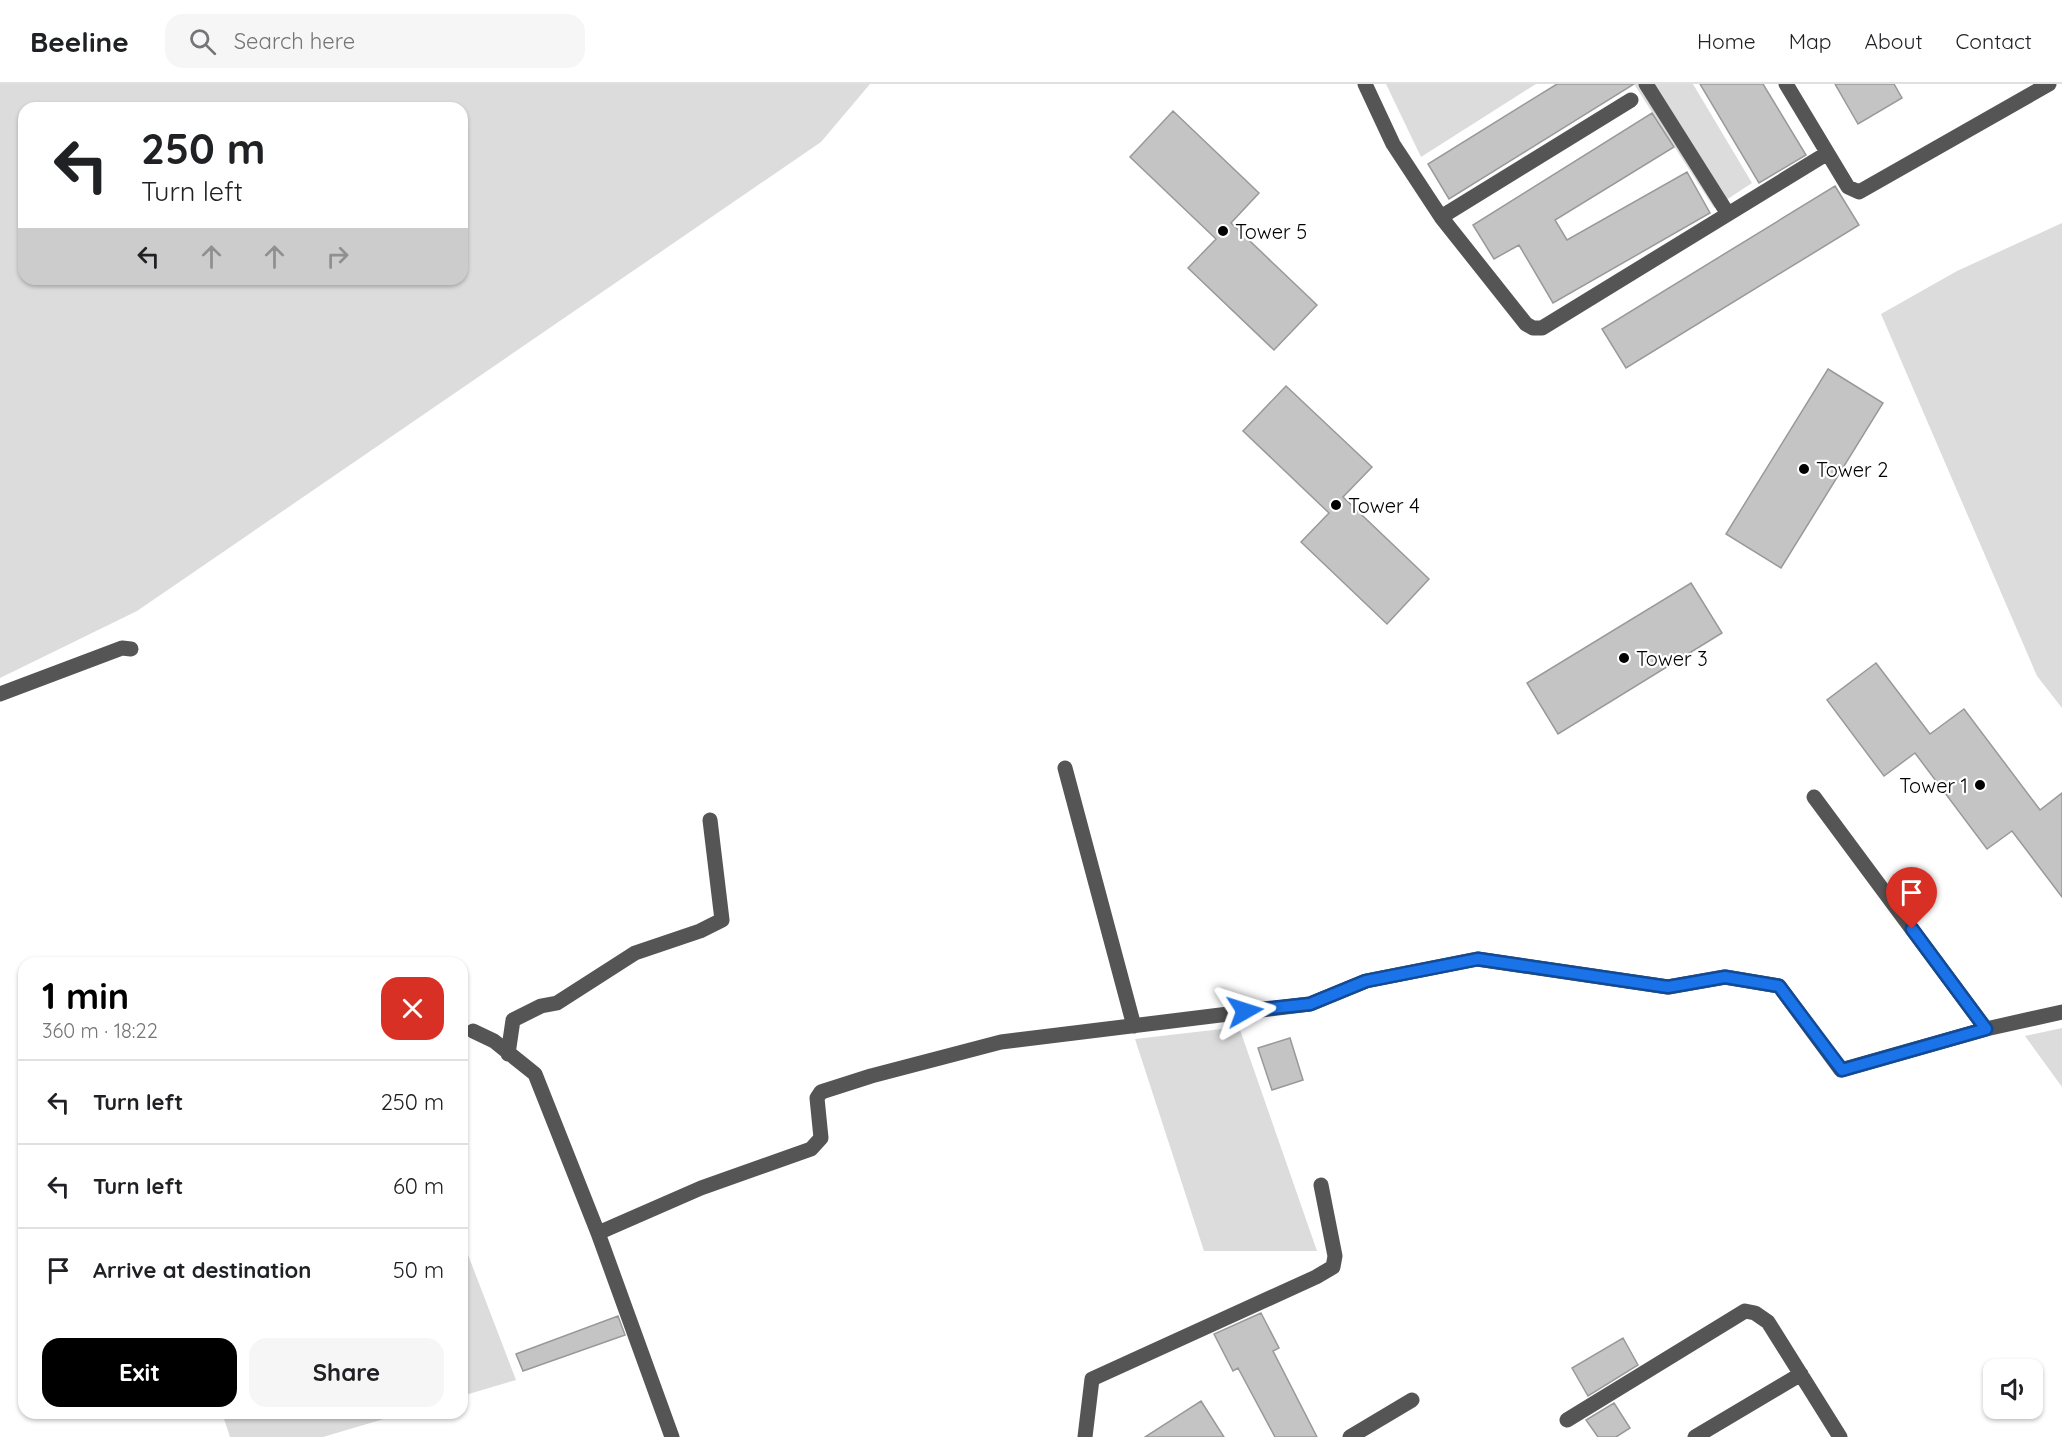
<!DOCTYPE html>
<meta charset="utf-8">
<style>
body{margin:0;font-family:Quicksand,sans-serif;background:#f6f6f6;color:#202124;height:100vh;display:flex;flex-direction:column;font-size:22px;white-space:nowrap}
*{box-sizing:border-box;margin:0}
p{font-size:20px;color:#757577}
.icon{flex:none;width:33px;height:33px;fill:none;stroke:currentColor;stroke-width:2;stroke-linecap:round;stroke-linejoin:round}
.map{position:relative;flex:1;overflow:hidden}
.details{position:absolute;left:18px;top:873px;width:450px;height:462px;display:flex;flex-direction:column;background:#fff;border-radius:18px;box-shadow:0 2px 4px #0004}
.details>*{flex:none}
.hud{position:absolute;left:18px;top:18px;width:450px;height:183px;border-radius:18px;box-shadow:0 2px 4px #0004;background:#fff;color:#202124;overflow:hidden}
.buttons{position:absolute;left:1983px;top:1275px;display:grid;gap:12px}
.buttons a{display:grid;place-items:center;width:60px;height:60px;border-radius:12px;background:#fff;box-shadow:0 2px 4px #0004;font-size:30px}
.pin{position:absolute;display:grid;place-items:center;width:51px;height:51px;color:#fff;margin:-62px -26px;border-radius:50% 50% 50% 0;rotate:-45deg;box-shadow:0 0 6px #0007}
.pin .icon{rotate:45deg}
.me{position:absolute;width:66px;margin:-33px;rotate:84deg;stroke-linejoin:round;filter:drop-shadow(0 0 4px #0008)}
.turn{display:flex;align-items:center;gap:21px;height:126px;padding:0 24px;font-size:27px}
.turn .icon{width:78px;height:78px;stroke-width:2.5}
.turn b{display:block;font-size:42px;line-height:51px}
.lanes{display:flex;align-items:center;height:57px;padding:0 24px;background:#0003;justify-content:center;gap:30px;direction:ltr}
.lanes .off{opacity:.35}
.round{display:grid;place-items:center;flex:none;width:63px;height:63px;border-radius:18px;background:#f6f6f6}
.headline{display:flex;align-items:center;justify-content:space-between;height:102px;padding:0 24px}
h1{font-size:36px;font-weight:700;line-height:45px;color:#000}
.button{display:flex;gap:12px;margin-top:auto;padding:12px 24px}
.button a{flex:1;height:69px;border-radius:18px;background:#000;color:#fff;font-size:24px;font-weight:700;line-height:69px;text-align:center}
.button a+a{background:#f6f6f6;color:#202124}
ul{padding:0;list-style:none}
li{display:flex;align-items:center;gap:18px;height:84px;padding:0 24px;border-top:2px solid #e0e0e0}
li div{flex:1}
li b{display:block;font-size:22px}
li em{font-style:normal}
header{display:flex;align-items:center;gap:36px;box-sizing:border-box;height:84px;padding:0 30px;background:#fff;border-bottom:2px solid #e0e0e0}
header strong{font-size:28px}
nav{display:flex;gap:33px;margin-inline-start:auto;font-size:21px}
.search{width:420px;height:54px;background:#f6f6f6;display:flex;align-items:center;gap:15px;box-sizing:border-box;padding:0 21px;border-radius:18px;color:#757577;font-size:22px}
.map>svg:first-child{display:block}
</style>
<header>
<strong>Beeline</strong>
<div class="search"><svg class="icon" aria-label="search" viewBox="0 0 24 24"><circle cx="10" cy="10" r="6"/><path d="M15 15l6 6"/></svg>Search here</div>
<nav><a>Home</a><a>Map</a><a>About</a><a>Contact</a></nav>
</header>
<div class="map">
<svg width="2062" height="1353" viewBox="0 0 2062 1353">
<rect width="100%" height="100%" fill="#fff"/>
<!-- green -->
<path fill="#dcdcdc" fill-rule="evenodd" d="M0 0H870L821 58 137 527 0 594ZM24 24H462V195H24Z
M1386 0H1536L1421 73Z
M1634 0H1693L1752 99 1714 124Z
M2062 139V624L2037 592 1881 230 1957 187Z
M1239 943 1317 1167H1204L1135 955Z
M2062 944V1003L2025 952Z
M462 1155 516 1296 462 1312Z
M222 1329H404L323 1353H230Z"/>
<!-- building -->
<path fill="#c4c4c4" stroke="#999" stroke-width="1.5" d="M1557 0H1634L1449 115 1428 80Z
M1700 0H1763L1806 71 1759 99Z
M1835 0H1894L1902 14 1858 40Z
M1173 27 1259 109 1231 139 1317 221 1274 266 1188 184 1216 155 1130 73Z
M1652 29 1674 63 1555 136 1567 156 1687 88 1710 129 1553 219 1519 161 1494 175 1473 141Z
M1835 102 1859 141 1626 284 1602 245Z
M1828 285 1883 319 1781 484 1726 450Z
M1286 302 1372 383 1343 413 1429 495 1387 540 1301 458 1329 429 1243 347Z
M1691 499 1722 549 1558 650 1527 599Z
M1876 579 1930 650 1964 625 2040 726 2062 709V813L2012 747 1987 765 1915 669 1884 692 1827 616Z
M1290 954 1303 996 1272 1006 1258 964Z
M1261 1229 1279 1264 1273 1267 1317 1353H1275L1238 1284 1233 1287 1214 1250Z
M618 1232 625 1251 523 1287 516 1270Z
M1623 1254 1638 1281 1588 1312 1572 1284Z
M1201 1317 1224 1353H1145Z
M1614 1319 1630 1344 1616 1353H1598L1586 1336Z"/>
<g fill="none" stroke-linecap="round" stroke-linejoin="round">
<!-- minor -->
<path stroke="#555" stroke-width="15" d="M1365 0 1393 60 1441 133 1526 240 1533 244H1542L1826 70
M1646 0 1728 130
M1786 0 1848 103 1859 108 2049 0
M1441 133 1631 16
M0 610 122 564 131 565
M1065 684 1134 942
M1814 713 1986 945
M473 947 494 957 535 990 598 1149 672 1353
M508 970 513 936 541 922 557 919 635 869 700 847 722 836 710 736
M598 1149 701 1104 811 1065 821 1054 817 1014 821 1008 871 992 1001 958 1310 920 1366 897 1477 875 1668 903 1725 893 1779 902 1841 986 1986 945 2062 928
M1567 1336 1745 1227 1755 1229 1768 1238 1840 1353
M1085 1353 1092 1295 1316 1193 1333 1183 1335 1172 1321 1101
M1350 1353 1412 1316
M1695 1353 1801 1290"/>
</g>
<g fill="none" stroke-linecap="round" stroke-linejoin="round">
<!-- route casing -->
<g stroke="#114b97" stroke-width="15">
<path id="route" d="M1245 927 1310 920 1366 897 1478 875 1668 903 1725 893 1779 902 1842 986 1986 945 1912 845"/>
</g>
<!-- route -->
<use href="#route" stroke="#1a73e8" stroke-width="10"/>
</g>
<!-- markers -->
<g fill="#000" stroke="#fff" stroke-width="2">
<circle cx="1223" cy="147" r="6"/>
<circle cx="1804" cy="385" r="6"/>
<circle cx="1336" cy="421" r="6"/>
<circle cx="1624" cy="574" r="6"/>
<circle cx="1980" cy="701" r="6"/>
</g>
<g text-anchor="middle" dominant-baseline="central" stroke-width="4.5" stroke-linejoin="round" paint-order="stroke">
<!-- poi labels -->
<g font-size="20" fill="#000" stroke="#fff" text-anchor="start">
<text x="1235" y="147">Tower 5</text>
<text x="1816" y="385">Tower 2</text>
<text x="1348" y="421">Tower 4</text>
<text x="1636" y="574">Tower 3</text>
<text x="1968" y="701" text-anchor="end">Tower 1</text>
</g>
</g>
</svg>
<div class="buttons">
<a><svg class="icon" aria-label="sound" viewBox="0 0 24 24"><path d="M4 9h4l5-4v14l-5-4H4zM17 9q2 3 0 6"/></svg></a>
</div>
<div class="pin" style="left:1912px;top:845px;background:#d93025"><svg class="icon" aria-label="arrive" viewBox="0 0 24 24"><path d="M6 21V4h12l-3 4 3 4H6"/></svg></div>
<svg class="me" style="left:1245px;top:927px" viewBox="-20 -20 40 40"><path d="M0-17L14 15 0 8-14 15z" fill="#1a73e8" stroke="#fff" stroke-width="4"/></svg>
<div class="hud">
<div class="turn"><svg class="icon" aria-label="left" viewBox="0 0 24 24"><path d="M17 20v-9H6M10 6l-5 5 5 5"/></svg><div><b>250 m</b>Turn left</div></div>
<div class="lanes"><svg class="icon" aria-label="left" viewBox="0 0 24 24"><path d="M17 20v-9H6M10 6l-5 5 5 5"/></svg><svg class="icon off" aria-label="ahead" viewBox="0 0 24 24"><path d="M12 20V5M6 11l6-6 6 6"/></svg><svg class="icon off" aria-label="ahead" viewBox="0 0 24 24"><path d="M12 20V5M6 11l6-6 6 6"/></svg><svg class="icon off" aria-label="right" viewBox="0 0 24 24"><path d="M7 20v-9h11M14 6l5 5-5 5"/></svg></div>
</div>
<section class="details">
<div class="headline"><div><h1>1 min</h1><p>360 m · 18:22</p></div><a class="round" style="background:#d93025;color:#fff"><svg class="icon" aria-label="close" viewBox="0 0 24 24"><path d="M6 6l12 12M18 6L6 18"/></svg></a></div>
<ul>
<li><svg class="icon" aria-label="left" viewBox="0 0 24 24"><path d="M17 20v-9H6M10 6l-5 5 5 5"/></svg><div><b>Turn left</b></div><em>250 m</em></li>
<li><svg class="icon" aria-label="left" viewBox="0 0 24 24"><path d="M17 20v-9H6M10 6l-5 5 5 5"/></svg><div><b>Turn left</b></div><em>60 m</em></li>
<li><svg class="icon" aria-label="arrive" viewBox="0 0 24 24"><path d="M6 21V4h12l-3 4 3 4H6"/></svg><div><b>Arrive at destination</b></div><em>50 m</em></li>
</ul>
<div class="button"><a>Exit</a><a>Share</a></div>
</section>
</div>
